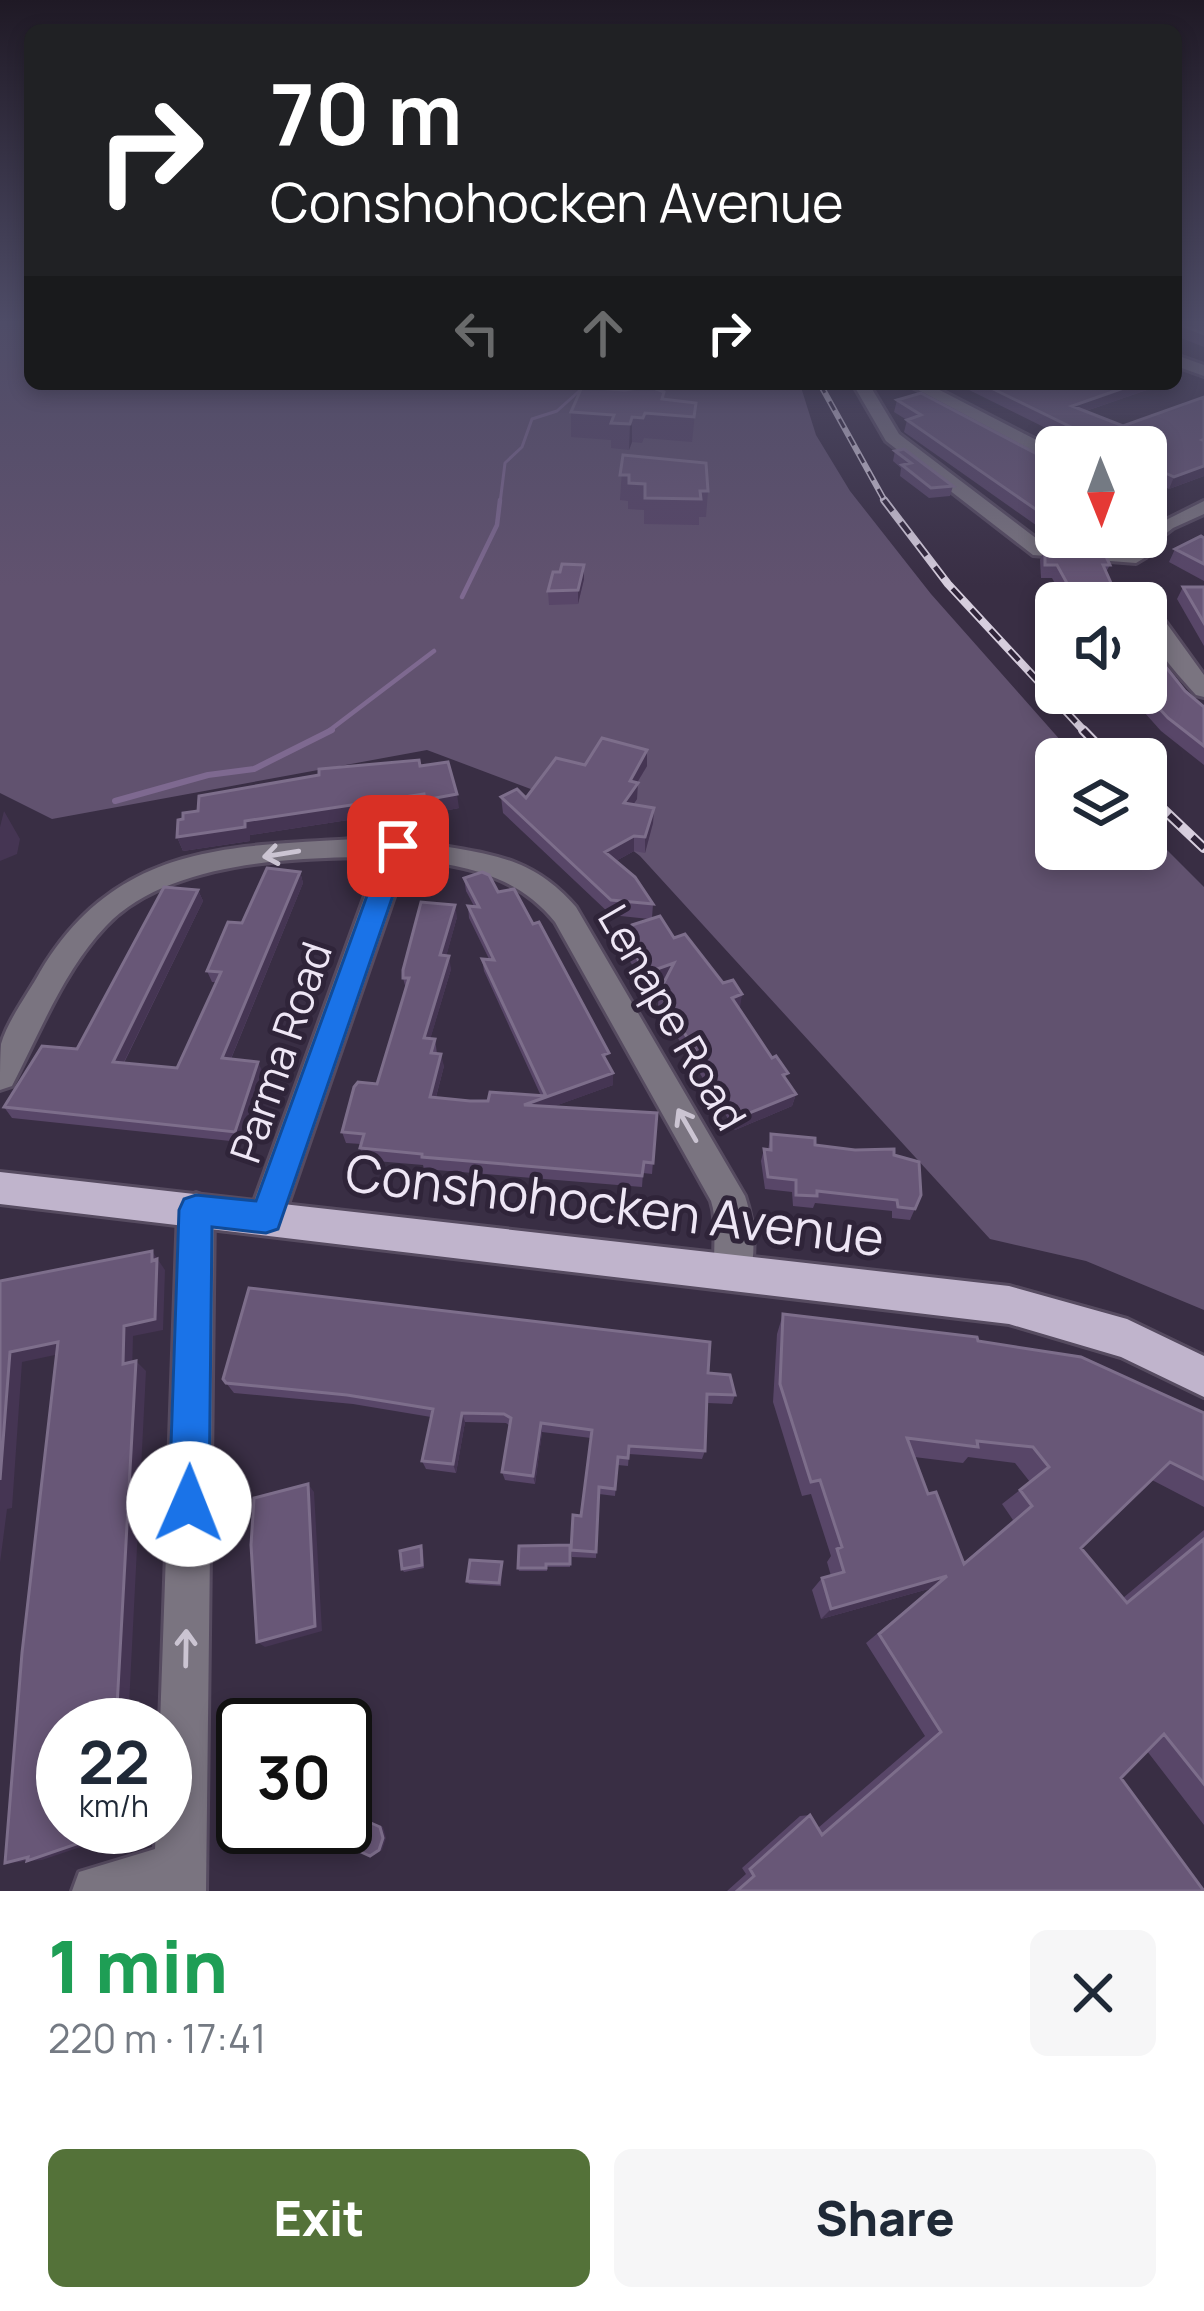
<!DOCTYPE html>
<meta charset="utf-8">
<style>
body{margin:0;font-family:Manrope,sans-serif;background:#f6f6f7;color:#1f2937;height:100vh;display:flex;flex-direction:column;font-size:45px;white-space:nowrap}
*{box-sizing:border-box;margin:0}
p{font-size:39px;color:#747a83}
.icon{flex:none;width:66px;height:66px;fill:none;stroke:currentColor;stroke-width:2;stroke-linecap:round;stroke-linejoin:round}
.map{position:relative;height:1891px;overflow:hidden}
.sheet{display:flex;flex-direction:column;background:#fff;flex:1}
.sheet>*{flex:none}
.banner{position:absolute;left:24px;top:24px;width:1158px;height:366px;border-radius:18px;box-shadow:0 6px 18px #0003;background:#202124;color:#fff;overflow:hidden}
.needle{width:78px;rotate:179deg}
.fabs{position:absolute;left:1035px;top:426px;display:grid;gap:24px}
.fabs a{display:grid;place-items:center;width:132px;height:132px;border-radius:18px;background:#fff;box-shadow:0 6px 18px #0003;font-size:60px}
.speed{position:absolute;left:36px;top:1698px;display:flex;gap:24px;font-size:60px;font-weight:700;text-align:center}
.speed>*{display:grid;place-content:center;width:156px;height:156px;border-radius:50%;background:#fff;box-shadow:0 6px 18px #0003;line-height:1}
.speed small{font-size:30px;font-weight:400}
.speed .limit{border:6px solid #111;border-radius:18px;background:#fff;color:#111}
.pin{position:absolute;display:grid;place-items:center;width:102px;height:102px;color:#fff;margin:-51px;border-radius:24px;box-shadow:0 6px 18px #0006}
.me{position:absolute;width:132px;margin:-66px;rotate:1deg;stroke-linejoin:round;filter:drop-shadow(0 0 9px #0008)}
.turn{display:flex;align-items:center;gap:42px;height:252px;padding:0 48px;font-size:54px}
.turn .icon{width:156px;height:156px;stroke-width:2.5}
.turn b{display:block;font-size:84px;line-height:102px}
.lanes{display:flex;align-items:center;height:114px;padding:0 48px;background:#0003;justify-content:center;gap:60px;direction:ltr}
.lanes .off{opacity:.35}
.round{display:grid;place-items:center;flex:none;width:126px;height:126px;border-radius:18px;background:#f6f6f7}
.head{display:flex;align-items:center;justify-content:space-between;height:204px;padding:0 48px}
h1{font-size:72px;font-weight:800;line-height:90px;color:#1e9e55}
.cta{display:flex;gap:24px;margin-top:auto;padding:24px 48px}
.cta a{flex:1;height:138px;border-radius:18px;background:#547239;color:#fff;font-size:48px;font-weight:800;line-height:138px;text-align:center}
.cta a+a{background:#f6f6f7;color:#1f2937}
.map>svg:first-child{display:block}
</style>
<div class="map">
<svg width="1204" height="1891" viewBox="0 0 1204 1891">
<rect width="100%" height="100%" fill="#392e44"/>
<!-- green -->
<path fill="#61526f" d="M0 321H30V384H800L816 435 850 491 931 594 1077 759H1056V849H1146V829L1204 887V1310L1086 1261 990 1239 640 856 576 806 427 750 52 819 0 793Z"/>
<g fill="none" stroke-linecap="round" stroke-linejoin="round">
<!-- stream-far2 -->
<path stroke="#7e6990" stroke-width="3" d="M500 503 505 463 522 447 532 419 557 411 587 384"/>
<!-- stream-far1 -->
<path stroke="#7e6990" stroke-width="4.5" d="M462 597 497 525 500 500
M326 733 434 651"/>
<!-- stream -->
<path stroke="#7e6990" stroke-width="6" d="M115 801 208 775 254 769 332 730"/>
<!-- minor casing -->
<g stroke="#564b60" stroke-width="6">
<path id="minor" d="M1176 355 1204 365V376L1176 366Z
M853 384H869L899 434 1045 545 1136 551 1146 557 1136 563 1033 555 886 441Z
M907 384H928L1056 450V463Z
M1204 501V514L1173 528 1147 548 1130 544 1136 537H1146V530Z
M1146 604 1154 606 1204 675V697L1196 695C1171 666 1146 644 1146 604Z
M397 836C466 856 522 844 576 907L745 1196C754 1223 758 1258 746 1285L733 1290 720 1285C708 1258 720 1229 711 1201L555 922C517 875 464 865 407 859L279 1230 266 1235 253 1230 248 1218 379 857C296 857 167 861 106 926 64 970 40 1032 12 1086L0 1090C0 1076 0 1057 1 1044 8 1020 28 994 40 972 125 829 254 849 397 836Z
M196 1193 209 1198 214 1210 206 1891H72L79 1872 155 1849 156 1827H165V1725H160L178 1210 183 1198Z"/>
</g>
<!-- major casing -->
<g stroke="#564b60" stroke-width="6">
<path id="major" d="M0 1172 1009 1286 1127 1319 1204 1356V1397L1121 1357 1009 1324 0 1204Z"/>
</g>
<!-- minor -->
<use href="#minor" fill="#7a7480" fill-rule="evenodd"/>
<!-- major -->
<use href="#major" fill="#c0b4cc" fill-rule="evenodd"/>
<!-- rail-far2 casing -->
<g stroke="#d7cede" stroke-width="6">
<path id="rail-far2" d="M820 384 886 503"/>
</g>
<!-- rail-far1 casing -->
<g stroke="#d7cede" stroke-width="8">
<path id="rail-far1" d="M884 500 948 584 1086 733"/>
</g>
<!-- rail casing -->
<g stroke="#d7cede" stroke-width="10">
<path id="rail" d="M1083 730 1111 759
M1146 793 1204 848"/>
</g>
<!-- rail-far2 -->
<use href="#rail-far2" stroke="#2f2439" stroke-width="3" stroke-dasharray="10" stroke-linecap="butt"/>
<!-- rail-far1 -->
<use href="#rail-far1" stroke="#2f2439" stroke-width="4.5" stroke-dasharray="14" stroke-linecap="butt"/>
<!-- rail -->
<use href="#rail" stroke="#2f2439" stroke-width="6" stroke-dasharray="16" stroke-linecap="butt"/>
</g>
<!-- wall -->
<path fill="#584668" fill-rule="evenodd" d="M1176 321H1204V347L1176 336Z
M957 384H1164L1086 411 1123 426 1204 476 1169 489 1146 478V447H1084Z
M664 392V399L696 403 692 442 644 438 642 443 632 442 629 450 611 448V440L571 437V412Z
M897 400 1056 464V537H1105L1102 544 1047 541 1040 528 904 432 907 420 894 412Z
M895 451 953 486 950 496 929 498 900 476 901 468 893 461Z
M623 455 708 491 706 517H699V525L644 524V510L628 509V501L620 500Z
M1204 538V581L1169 562 1175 549Z
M1045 548 1110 565 1106 572 1120 603H1066L1052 578H1041L1040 560Z
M560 572 584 579 578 604 549 605 548 591Z
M1183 587H1204V646L1177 599Z
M1185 691 1204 707V765L1161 731 1127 693Z
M585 765 647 766 637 783V799L633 804 654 808 653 823 645 853 634 851 616 861 653 904 652 918 723 983 742 994 739 1008 796 1094 792 1106 735 1130 658 1006 659 992 665 979 646 986 629 960 632 925 649 919 611 915 503 813 501 797 526 798Z
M420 766 459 808 427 814 426 808 413 810 250 835V841L183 851 177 837 183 819 198 811Z
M300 872 303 883 231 1059 263 1073 240 1142 12 1118 4 1107 77 1049 198 890 203 901 124 1063 177 1068 217 982H212L207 971 242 923Z
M464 878 498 892 609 1065 613 1085 552 1107 657 1113 652 1174 643 1173 642 1187 424 1169 423 1165 364 1160 360 1148 361 1144 346 1143 342 1132 377 1084 406 989 403 978 457 917 446 956 451 969 430 1039H435L437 1054 444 1066 436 1097 470 1101 541 1096 484 971 482 959H489L469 918 468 906H474L466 891Z
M771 1134 815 1145 894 1155 921 1195 910 1220 892 1218V1211L815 1203 813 1208 793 1206 792 1192 765 1189 761 1161 764 1149 768 1150Z
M783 1314 978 1341 1204 1413V1507L1152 1480 1081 1548 1123 1598 1204 1530V1825L1147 1751 1121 1778 1204 1891H727L746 1874 742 1868 800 1816 810 1815 818 1828 925 1736 866 1643 932 1588 821 1619 812 1590 822 1578 831 1576 827 1562 831 1556 811 1494 802 1496 773 1402 777 1334ZM914 1457 963 1463 968 1457 1015 1463 1030 1482 1002 1504 1013 1520 963 1563 928 1494Z
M708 1373 735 1395 732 1404 707 1403 705 1451 702 1459 629 1454 628 1466 618 1465 615 1496 599 1494 596 1558 572 1557 571 1550 581 1516 591 1438 542 1432 535 1484 505 1480 502 1472 510 1426 506 1423 465 1422 456 1473 426 1469 422 1461 431 1417 353 1404 234 1393 223 1379Z
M570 1545V1567H547V1571H519L518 1568Z
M421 1546 423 1550 424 1568 404 1572 402 1569Z
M502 1562 501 1586 469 1584 467 1581Z"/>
<!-- shaded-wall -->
<path fill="#453553" d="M1135 384H1164L1068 417 1072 406Z
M632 417V442L629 450 630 424Z
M1204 466V476L1169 489 1174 477Z
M584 565V579L578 604V590Z
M647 750V766L635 786 638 783 637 799 624 819V803L630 781Z
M457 794 459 808 427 814 425 800Z
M411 796 413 810 250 835V841L183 851 177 837 245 821Z
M654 808 653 823 645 853V837Z
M4 811 20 839 17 854 0 861V827Z
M634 836V851L605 867V852Z
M300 872 303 883 227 1068 222 1058Z
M198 890 203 901 119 1072 113 1062Z
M455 905 457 917 443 968 440 955Z
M449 956 451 969 427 1050 424 1038Z
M674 963 673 976 646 986V973Z
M742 994 740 1008 730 1012 732 998Z
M441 1054 444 1066 433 1108 430 1097Z
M258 1062 263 1073 240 1142 235 1132Z
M613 1073V1085L525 1117 524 1105Z
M796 1094 792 1106 735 1130 737 1118Z
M152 1251 165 1270 163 1330 133 1336 132 1374 123 1364 124 1326 152 1261Z
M58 1342 69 1352 22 1362 12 1508 7 1509 0 1563V1480L10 1352Z
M136 1361 146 1371 128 1725H116Z
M462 1413 465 1422 456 1473 453 1464Z
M541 1423 542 1432 535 1484 533 1476Z
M308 1484 314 1492 322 1631 265 1647 257 1642Z
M947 1576 932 1588 821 1619 831 1609Z
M371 1823 383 1827 386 1838 382 1850 370 1856Z
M94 1827H107V1838L42 1860 27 1861 36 1858 20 1862 5 1863Z"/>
<!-- building -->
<path fill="#685777" stroke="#7d6e8b" stroke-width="3" fill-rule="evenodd" d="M1176 321H1204V334L1176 323Z
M983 384H1135L1072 406 1123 426 1204 397V439L1202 440 1204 441V466L1174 477 1146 464V447H1112Z
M649 386 664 392 662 399 696 403 694 417 645 413 643 418 632 417 630 424 611 423 614 415 571 412 582 387 625 390Z
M921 393 1056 464V528L1051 527 1044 515 907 420 921 415 897 400Z
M904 449 953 486 931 488 902 465 911 463 895 451Z
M623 455 706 463 708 491H700L701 499 645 498V484L629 483V475H620Z
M1201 536 1204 538V564L1175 549Z
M1045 548 1104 552 1110 565H1103L1120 603H1078L1057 565H1045Z
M562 564 584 565 578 590 548 591 553 572H560Z
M1183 587H1204V623Z
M1146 642 1185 691 1204 707V746L1168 718 1145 693Z
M602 738 647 750 630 781 638 783 624 803 654 808 645 837 634 836 605 852 635 877 653 904 611 900 501 797 517 789 526 798 556 758 585 765Z
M419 760 420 766 448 762 457 794 425 800 424 794 411 796 245 821V827L177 837 178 820 183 819V813L198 811 199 796 319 775V769Z
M267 868 300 872 222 1058 258 1062 235 1132 4 1107 42 1046 77 1049 164 887 198 890 113 1062 177 1068 221 972 207 971 228 922 242 923Z
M482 872 489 875 498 892 514 889 533 924 539 922 609 1053 603 1055 613 1073 524 1105 657 1113 653 1163 644 1162 642 1176 422 1157V1154L360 1148 364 1134 342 1132 354 1087 358 1082 377 1084 409 978H403V970L421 902 455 905 440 955 449 956 424 1038 435 1039 431 1053 441 1054 430 1097 470 1101H488L490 1092 546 1096 482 959 494 960 468 906 479 907 464 878Z
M660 916 674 938 685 934 723 983 733 980 742 994 732 998 772 1058 776 1056 788 1073 783 1075 796 1094 737 1118 659 992 674 963 646 973 630 946 632 925Z
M771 1134 815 1138V1145L855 1150 894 1149V1155L919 1162 921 1195 915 1209 898 1207 897 1200 817 1191V1196L796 1195V1180L768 1177 764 1149 771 1150Z
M152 1251V1261L157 1259 155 1319 124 1326 123 1364 136 1361 116 1725H63V1827H94V1838L27 1861 28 1857 5 1863 22 1653 58 1342 10 1352 0 1480V1281Z
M249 1288 710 1342 708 1373 730 1375 735 1395 707 1394 705 1451 629 1446 628 1458 618 1457 615 1489 599 1487 596 1552 571 1550 573 1515 581 1516 592 1430 541 1423 533 1476 502 1472 511 1418 504 1414 462 1413 453 1464 422 1461 433 1409 347 1395 226 1383 223 1379Z
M783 1314 977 1337 978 1341 1081 1357 1204 1413V1479L1170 1462 1081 1548 1127 1603 1204 1539V1784L1164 1734 1121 1778 1204 1891H737L754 1876 750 1869 810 1815 822 1835 941 1732 879 1634 947 1576 831 1609 822 1578 844 1572 837 1549 842 1547 820 1480 811 1482 780 1384ZM907 1438 978 1447 977 1441 1033 1447 1049 1467 1020 1490 1032 1506 964 1564 936 1492 928 1494Z
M308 1484 315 1626 257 1642 251 1545 254 1498Z
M570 1545V1564H546V1568H518L519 1546Z
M421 1546 422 1565 402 1569 400 1551Z
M470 1560 502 1562 499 1583 467 1581Z
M371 1823 380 1827 383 1838 379 1850 370 1856 361 1852 357 1841 362 1828Z"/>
<!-- one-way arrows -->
<defs><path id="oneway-shaft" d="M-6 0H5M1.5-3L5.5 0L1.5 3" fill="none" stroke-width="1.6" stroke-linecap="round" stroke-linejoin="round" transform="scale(3)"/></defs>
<g stroke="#cbc4d2">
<use href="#oneway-shaft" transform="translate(281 854) rotate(171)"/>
<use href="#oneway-shaft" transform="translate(687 1125) rotate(-120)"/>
<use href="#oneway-shaft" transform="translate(186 1648) rotate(-89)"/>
</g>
<!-- sky -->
<linearGradient id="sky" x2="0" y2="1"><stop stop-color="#1f1925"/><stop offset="0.55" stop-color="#4e4c67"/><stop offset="1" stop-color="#4e4c67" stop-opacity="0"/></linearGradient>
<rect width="1204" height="586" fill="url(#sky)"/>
<!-- route -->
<path fill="#1a73e8" stroke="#114b97" stroke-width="3" d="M398 837 410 846 278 1229 266 1233 212 1227 209 1504 203 1518 189 1524 175 1518 169 1504 179 1210 184 1199 196 1195 256 1201 385 846Z"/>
<g text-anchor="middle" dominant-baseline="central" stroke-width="10" stroke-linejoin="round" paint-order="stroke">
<!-- street labels -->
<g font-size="42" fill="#eee6f5" stroke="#2f2439">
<text transform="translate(673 1017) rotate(60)">Lenape Road</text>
<text transform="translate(280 1052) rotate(-71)">Parma Road</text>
</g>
<!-- near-street labels -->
<g font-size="51" fill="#eee6f5" stroke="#2f2439">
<text transform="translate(615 1204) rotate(7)">Conshohocken Avenue</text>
</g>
</g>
</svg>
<div class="fabs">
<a><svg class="needle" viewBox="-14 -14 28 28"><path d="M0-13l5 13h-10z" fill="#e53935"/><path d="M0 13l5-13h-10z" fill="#747a83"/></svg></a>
<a><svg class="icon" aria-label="sound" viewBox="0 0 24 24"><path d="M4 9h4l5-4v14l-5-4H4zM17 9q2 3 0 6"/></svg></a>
<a><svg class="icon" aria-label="layers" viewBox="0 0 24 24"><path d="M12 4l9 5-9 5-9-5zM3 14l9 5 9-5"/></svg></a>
</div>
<div class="speed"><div>22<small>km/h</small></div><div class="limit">30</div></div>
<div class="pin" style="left:398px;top:846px;background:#d93025"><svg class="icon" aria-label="arrive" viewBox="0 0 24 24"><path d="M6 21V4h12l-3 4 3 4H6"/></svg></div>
<svg class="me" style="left:189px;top:1504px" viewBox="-20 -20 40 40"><circle r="19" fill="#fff"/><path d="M0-13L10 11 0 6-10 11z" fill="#1a73e8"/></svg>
<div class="banner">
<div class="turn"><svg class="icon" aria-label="right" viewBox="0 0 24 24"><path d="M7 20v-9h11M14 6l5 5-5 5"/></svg><div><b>70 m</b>Conshohocken Avenue</div></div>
<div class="lanes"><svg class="icon off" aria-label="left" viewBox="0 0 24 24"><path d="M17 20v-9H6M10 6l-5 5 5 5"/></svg><svg class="icon off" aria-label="ahead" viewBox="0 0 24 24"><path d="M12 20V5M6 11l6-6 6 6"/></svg><svg class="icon" aria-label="right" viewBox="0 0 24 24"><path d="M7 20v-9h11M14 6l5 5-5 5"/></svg></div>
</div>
</div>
<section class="sheet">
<div class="head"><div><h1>1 min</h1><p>220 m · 17:41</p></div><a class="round"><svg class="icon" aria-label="close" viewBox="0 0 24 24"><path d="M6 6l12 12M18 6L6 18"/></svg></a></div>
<div class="cta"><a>Exit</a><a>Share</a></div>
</section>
